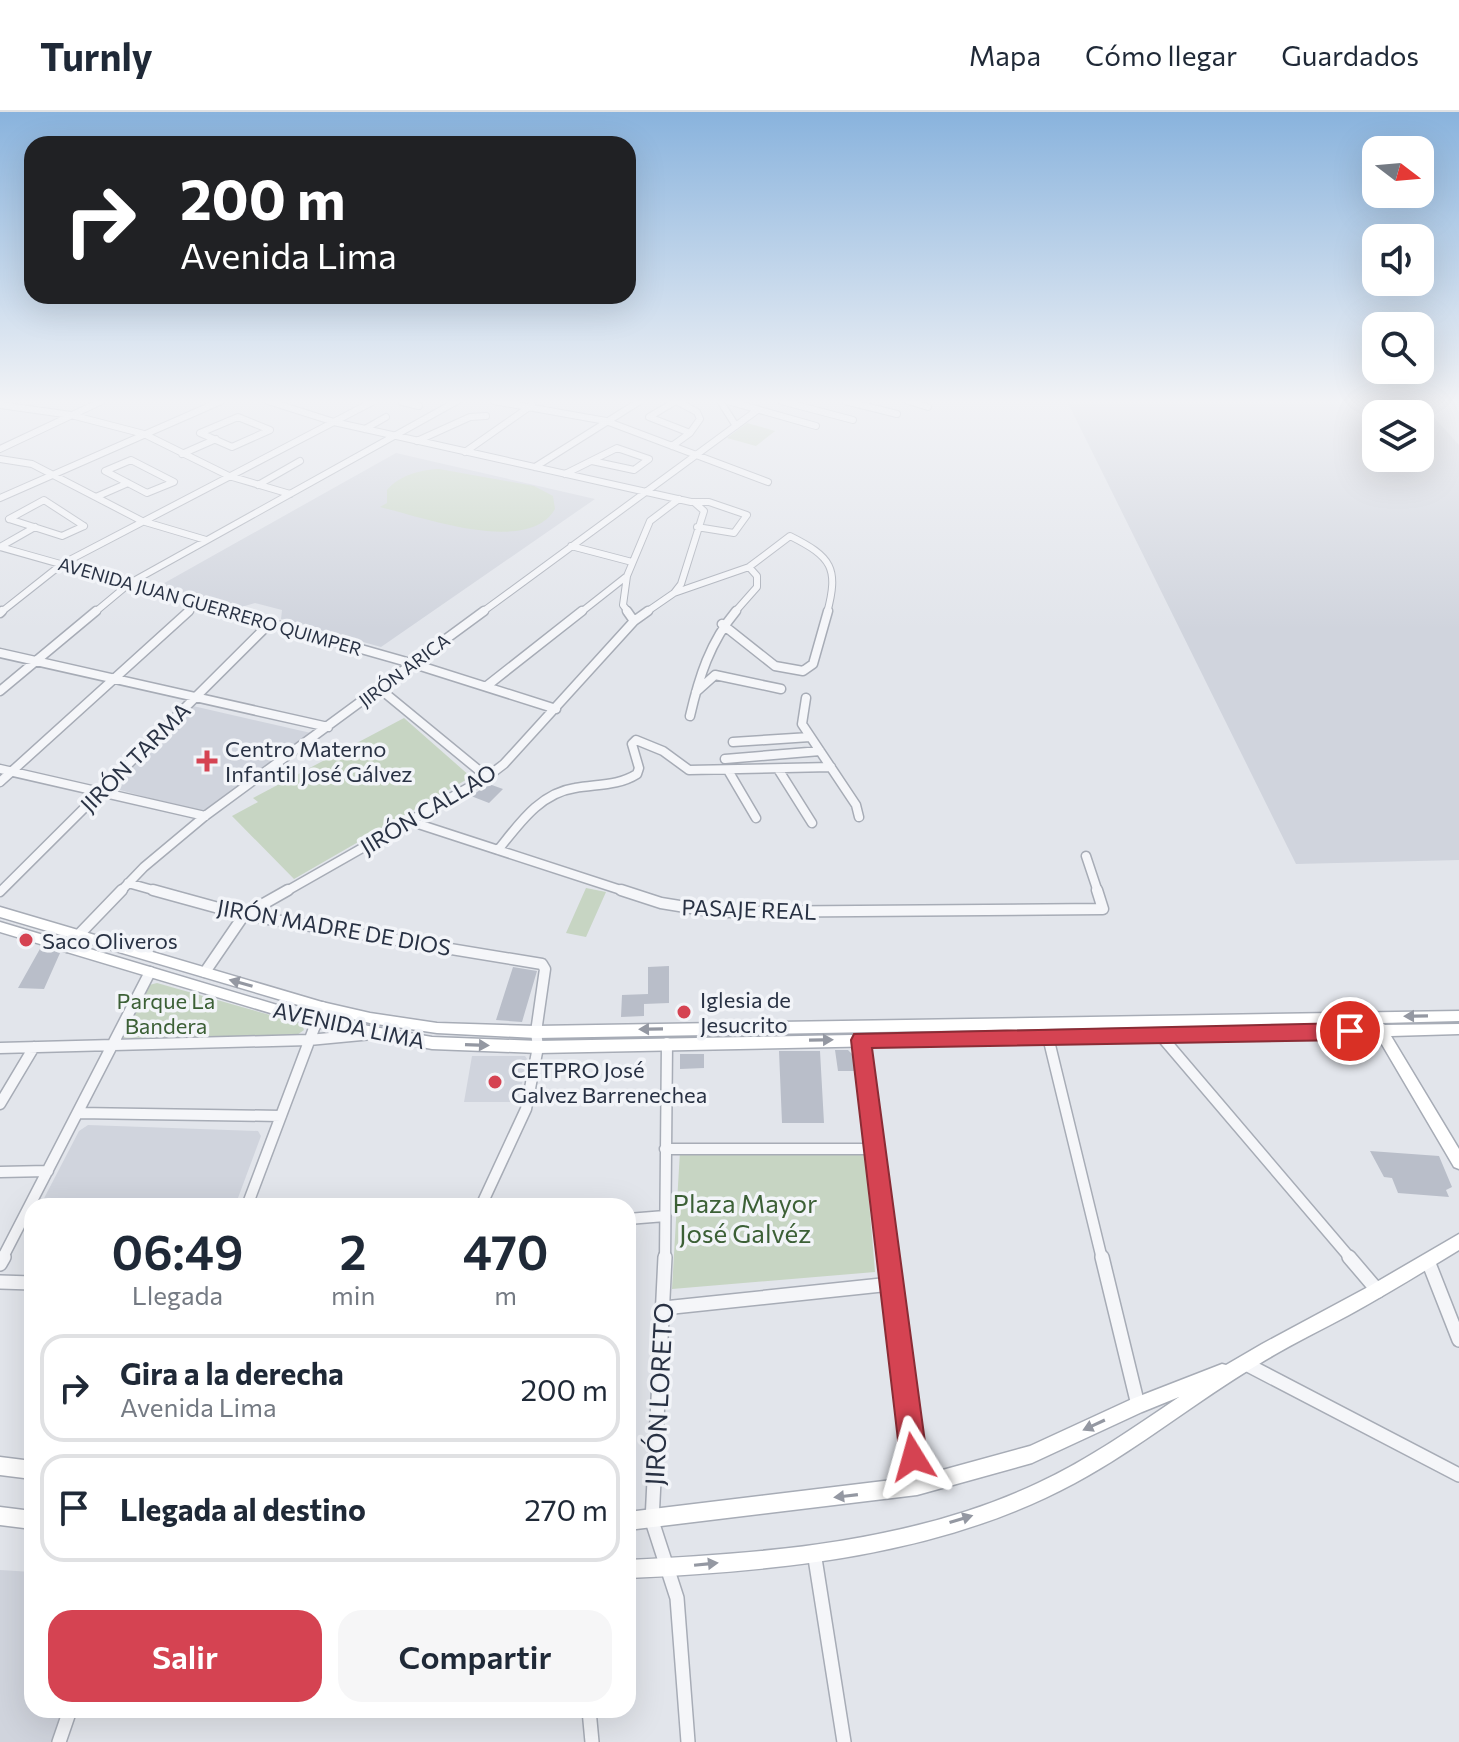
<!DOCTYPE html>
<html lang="es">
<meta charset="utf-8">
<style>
body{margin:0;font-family:Commissioner,sans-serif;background:#f6f6f7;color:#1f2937;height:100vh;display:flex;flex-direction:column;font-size:30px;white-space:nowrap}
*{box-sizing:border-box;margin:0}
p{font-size:26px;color:#747a83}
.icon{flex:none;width:44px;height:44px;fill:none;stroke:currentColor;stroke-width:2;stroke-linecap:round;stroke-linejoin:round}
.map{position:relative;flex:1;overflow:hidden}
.side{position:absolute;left:24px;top:1086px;width:612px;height:520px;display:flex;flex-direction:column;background:#fff;border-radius:24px;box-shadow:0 8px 32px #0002}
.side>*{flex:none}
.top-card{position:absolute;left:24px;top:24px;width:612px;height:168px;border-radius:24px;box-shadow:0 8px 32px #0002;background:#202124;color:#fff;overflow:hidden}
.needle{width:52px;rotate:106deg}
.buttons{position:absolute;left:1362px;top:24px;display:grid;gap:16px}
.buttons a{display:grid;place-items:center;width:72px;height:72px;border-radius:16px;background:#fff;box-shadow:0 8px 32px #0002;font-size:40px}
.pin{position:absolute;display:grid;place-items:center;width:68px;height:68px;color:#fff;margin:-34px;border:4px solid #fff;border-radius:50%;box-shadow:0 2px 8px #0007}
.me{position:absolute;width:88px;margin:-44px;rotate:352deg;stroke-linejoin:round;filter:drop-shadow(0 0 6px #0008)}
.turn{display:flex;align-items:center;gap:28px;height:168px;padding:0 24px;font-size:36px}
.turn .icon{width:104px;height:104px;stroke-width:2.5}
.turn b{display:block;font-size:56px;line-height:68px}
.eta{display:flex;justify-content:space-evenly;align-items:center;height:136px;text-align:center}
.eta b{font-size:48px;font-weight:600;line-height:56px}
.button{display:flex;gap:16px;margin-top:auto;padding:16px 24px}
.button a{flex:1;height:92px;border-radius:24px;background:#d54352;color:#fff;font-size:32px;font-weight:600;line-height:92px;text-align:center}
.button a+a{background:#f6f6f7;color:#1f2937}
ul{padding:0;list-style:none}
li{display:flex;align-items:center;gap:24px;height:108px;margin:0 16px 12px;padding:0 8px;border:4px solid #e0e1e3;border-radius:24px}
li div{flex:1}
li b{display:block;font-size:30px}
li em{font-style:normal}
header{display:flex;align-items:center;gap:48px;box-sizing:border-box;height:112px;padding:0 40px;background:#fff;border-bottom:2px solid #e0e1e3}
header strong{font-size:38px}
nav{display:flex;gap:44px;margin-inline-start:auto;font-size:28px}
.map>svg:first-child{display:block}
</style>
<header>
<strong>Turnly</strong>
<nav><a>Mapa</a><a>Cómo llegar</a><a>Guardados</a></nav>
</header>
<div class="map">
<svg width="1459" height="1630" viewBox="0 0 1459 1630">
<rect width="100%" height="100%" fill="#e2e5eb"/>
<!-- built -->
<path fill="#d0d4dd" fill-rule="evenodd" d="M1067 289H1419L1459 333V748L1296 752ZM1376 302H1420V346H1376Z
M396 341 595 387 381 535 281 507 282 498 255 491 238 496 159 474Z
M193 594 311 621 203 701 113 676Z
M472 944H525L529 950 516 990H464Z
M88 1013 258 1019 261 1024 235 1094H40L79 1019Z
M0 1458 32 1460V1598H63L52 1630H0Z"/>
<!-- green -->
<path fill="#c7d5c3" d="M747 311 775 319 756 334 727 326Z
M439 357 534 374 553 384 555 397C528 444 422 405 380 395L387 391V378C400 363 420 358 439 357Z
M404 606 471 665 294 767 232 704 258 690 253 686Z
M586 776 606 780 586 825 566 821Z
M157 871 302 912 304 918 297 923 123 926 149 873Z
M680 1039 865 1042 875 1160 672 1177Z"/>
<!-- building -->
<path fill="#b9bec9" d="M489 672 503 677 489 691 471 684Z
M41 835 60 841 44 877 18 876Z
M669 854V891L644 892V904L621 905 622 883 648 882V855Z
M513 855 537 859 522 910 496 908Z
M835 938H848L853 943 855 959H838Z
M779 939H820L824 1011H782Z
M680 942H704V956L680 957Z
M1370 1039 1439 1044 1452 1075 1446 1078 1449 1085 1398 1081 1392 1066 1384 1065Z"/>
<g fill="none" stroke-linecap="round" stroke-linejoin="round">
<!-- street-far3 casing -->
<g stroke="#a7acb6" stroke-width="8">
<path id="street-far3" d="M268 289 334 310 691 390H709L747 403 734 421 697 415
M494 289 606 309 768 370
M676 289 697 300 700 307 690 321 649 305Z
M720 289 736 314
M728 289 816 314
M781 289 853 308
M845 289 897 302
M908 289 928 295
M402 290 419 294
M0 293 71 303 144 322 229 364 290 382
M238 305 270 318 232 335 200 321Z
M365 317 386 305
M417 329 470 305 486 304
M672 334 690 321
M0 337 102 289
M465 340 532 293
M182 342 216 327
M0 347 32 352 142 409 206 428
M131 348 174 370 147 381 105 359Z
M535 355 640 289
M565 362 617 336 649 347 634 358 592 349
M258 373 300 349
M96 385 128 371
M0 386 221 289
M9 407 44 388 84 414
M9 407 62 424 84 414
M571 434 632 450
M0 435 234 501
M0 435 35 415
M627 464 623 493 629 501
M674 481 681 472 704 399 695 391
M0 501 62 452 374 289
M94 501 130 471 457 289
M187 501 198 491
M481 501 756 299
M580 501 627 464 650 409 679 387
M645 501 674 481 749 455 790 424C832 445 839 456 827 501
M734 501 757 475V464L749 455"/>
</g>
<!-- street-far2 casing -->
<g stroke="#a7acb6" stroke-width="11">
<path id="street-far2" d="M227 499 414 552 556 597
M627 499 634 509
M0 501 2 499
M722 512 775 554 803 559 813 552 828 499
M0 541 328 615
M488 573 582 499
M380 577 487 665
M0 579 96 499
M696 580 715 563 781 577
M806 586 802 612 856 693 859 705
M690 604C699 565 710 530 736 499
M733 630 810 625
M725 647 820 639
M0 657 205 704
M778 657 812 711
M729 660 756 706
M0 670 189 499
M409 709 627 780
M498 738C519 712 540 681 575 676 597 672 618 674 637 662L639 656 632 632 636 628 663 639 689 658 831 655
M1086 744 1098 780
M128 771 160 780
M0 780 270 511
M120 780 144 755 205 704 484 499
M285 780 487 665 504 652 634 509 648 499"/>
</g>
<!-- street-far1 casing -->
<g stroke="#a7acb6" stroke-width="13">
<path id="street-far1" d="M153 778 244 803 542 852 545 857 536 920 538 935 526 997 481 1094
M621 778 661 791 716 800 1103 797 1097 778
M67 835 122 778
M205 860 244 803 288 778
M1161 924 1351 1147
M1048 925 1102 1147
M861 928 889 1147
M0 936 309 928 372 922
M0 992 34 935
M78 1001 281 1004
M665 1037H874
M0 1060 48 1059
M247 1094 322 895
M628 1107 665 1104
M2 1147 150 860
M665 1147 667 931"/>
</g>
<!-- street casing -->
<g stroke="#a7acb6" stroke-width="16">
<path id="street" d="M665 1145 652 1409 677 1486 688 1630
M888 1145 917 1374
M1102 1145 1138 1293
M1349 1145 1378 1179
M1428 1149 1459 1228
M0 1152 4 1145
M0 1170 32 1171
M664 1196 891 1172
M1244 1251 1459 1363
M814 1440 844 1630
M589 1598 592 1630
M59 1630 70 1598"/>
</g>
<!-- secondary casing -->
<g stroke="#a7acb6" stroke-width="3">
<path id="secondary" d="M0 795 322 890 370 901 437 911 536 914 1459 899V909L1382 911 1385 913 1459 912V922L1391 924 1459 1037V1057L1454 1055 1377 924 538 941 432 937 317 915 0 820V810L317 905 432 925 538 929 1373 913 1375 911 536 926 437 921 370 911 322 900 0 805Z
M1459 1122V1138C1423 1160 1387 1182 1349 1203 1319 1219 1288 1234 1259 1252 1196 1289 1140 1336 1075 1371 940 1444 780 1459 628 1466V1448C764 1442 914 1430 1038 1371 1088 1348 1133 1316 1179 1285L1142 1300 1032 1351 917 1383 628 1418V1400L917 1365 1030 1334 1132 1287 1222 1252 1226 1253 1262 1232 1368 1175Z
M0 1345 32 1349V1367L0 1363Z
M0 1395 32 1399V1417L0 1413Z"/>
</g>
<!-- street-far3 -->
<use href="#street-far3" stroke="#f5f6f9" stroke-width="6"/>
<!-- street-far2 -->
<use href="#street-far2" stroke="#f5f6f9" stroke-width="8"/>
<!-- street-far1 -->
<use href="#street-far1" stroke="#f5f6f9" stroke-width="10"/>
<!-- street -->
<use href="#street" stroke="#f5f6f9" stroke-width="13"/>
<!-- secondary -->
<use href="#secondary" fill="#fff" fill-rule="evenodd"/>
</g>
<!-- one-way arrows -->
<defs><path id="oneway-solid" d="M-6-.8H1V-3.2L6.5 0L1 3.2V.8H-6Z" transform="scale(2)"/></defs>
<g fill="#9498a2">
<use href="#oneway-solid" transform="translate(241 871) rotate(-164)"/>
<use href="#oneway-solid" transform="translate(1416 904) rotate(179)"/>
<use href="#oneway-solid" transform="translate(651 917) rotate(179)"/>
<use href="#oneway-solid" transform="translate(821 928) rotate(-1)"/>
<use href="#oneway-solid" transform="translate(477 933) rotate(2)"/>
<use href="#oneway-solid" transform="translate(1094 1313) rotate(155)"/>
<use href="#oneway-solid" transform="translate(846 1384) rotate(173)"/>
<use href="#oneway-solid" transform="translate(961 1407) rotate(-17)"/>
<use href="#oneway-solid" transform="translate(706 1452) rotate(-6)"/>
</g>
<!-- sky -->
<linearGradient id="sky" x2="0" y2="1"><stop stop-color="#89b3dd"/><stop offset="0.56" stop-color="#f2f3f6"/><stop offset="1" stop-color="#f2f3f6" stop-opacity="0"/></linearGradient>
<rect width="1459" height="517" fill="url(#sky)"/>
<!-- route -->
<path fill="#d54352" stroke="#8a2c35" stroke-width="2" d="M1350 911 1357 913 1359 919 1357 925 1350 928 872 936 927 1345 923 1355 913 1359 904 1355 900 1345 851 928 854 922Z"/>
<!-- markers -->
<g fill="#d54352" stroke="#f2f4f8" stroke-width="3">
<path d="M203 637h8v8h8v8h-8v8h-8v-8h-8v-8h8z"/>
<circle cx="26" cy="828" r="8"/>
<circle cx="684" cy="900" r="8"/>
<circle cx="495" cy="970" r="8"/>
</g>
<g text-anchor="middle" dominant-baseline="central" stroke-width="7" stroke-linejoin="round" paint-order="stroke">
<!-- far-street labels -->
<g font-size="18" fill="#293244" stroke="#f2f4f8">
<text transform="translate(210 494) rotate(16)">AVENIDA JUAN GUERRERO QUIMPER</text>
<text transform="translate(404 558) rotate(-37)">JIRÓN ARICA</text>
</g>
<!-- poi labels -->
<g font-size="22" fill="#293244" stroke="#f2f4f8" text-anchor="start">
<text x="225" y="636">Centro Materno<tspan x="225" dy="25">Infantil José Gálvez</tspan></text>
<text x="42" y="828">Saco Oliveros</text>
<text x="700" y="887">Iglesia de<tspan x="700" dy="25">Jesucrito</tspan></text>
<text x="511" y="957">CETPRO José<tspan x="511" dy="25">Galvez Barrenechea</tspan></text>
</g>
<!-- street labels -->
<g font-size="22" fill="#293244" stroke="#f2f4f8">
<text transform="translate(135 645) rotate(-45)">JIRÓN TARMA</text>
<text transform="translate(428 697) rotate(-31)">JIRÓN CALLAO</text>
<text transform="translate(749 797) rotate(2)">PASAJE REAL</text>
<text transform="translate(334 815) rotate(10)">JIRÓN MADRE DE DIOS</text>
<text transform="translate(349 913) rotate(12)">AVENIDA LIMA</text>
</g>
<!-- park labels -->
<g font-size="22" fill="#3c6036" stroke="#f2f4f8">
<text x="166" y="888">Parque La<tspan x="166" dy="25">Bandera</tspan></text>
</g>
<!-- near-park labels -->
<g font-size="26" fill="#3c6036" stroke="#f2f4f8">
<text x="745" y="1090">Plaza Mayor<tspan x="745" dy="30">José Galvéz</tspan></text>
</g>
<!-- near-street labels -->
<g font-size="26" fill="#293244" stroke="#f2f4f8">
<text transform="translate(658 1282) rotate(-87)">JIRÓN LORETO</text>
</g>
</g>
</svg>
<div class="buttons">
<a><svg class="needle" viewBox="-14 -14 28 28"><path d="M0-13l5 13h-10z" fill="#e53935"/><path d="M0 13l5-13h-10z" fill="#747a83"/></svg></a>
<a><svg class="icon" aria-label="sound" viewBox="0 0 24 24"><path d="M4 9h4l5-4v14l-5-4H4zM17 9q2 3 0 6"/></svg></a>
<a><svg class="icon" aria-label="search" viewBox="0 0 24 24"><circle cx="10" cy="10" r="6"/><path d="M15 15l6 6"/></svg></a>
<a><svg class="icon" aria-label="layers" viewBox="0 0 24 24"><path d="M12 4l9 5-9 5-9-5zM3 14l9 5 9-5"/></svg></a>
</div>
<div class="pin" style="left:1350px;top:919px;background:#d93025"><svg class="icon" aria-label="arrive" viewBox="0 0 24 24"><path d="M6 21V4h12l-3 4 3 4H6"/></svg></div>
<svg class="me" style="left:913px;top:1345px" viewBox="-20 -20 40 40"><path d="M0-17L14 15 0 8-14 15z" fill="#d54352" stroke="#fff" stroke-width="4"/></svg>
<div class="top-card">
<div class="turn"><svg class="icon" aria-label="right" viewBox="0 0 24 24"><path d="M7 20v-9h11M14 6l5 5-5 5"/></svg><div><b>200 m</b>Avenida Lima</div></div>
</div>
<section class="side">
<div class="eta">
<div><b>06:49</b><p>Llegada</p></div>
<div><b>2</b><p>min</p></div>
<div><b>470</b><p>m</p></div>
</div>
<ul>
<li><svg class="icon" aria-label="right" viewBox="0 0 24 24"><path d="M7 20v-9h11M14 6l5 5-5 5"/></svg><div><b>Gira a la derecha</b><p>Avenida Lima</p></div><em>200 m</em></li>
<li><svg class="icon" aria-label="arrive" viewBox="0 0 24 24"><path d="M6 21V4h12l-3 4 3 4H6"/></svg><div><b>Llegada al destino</b></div><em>270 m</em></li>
</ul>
<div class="button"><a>Salir</a><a>Compartir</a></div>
</section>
</div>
